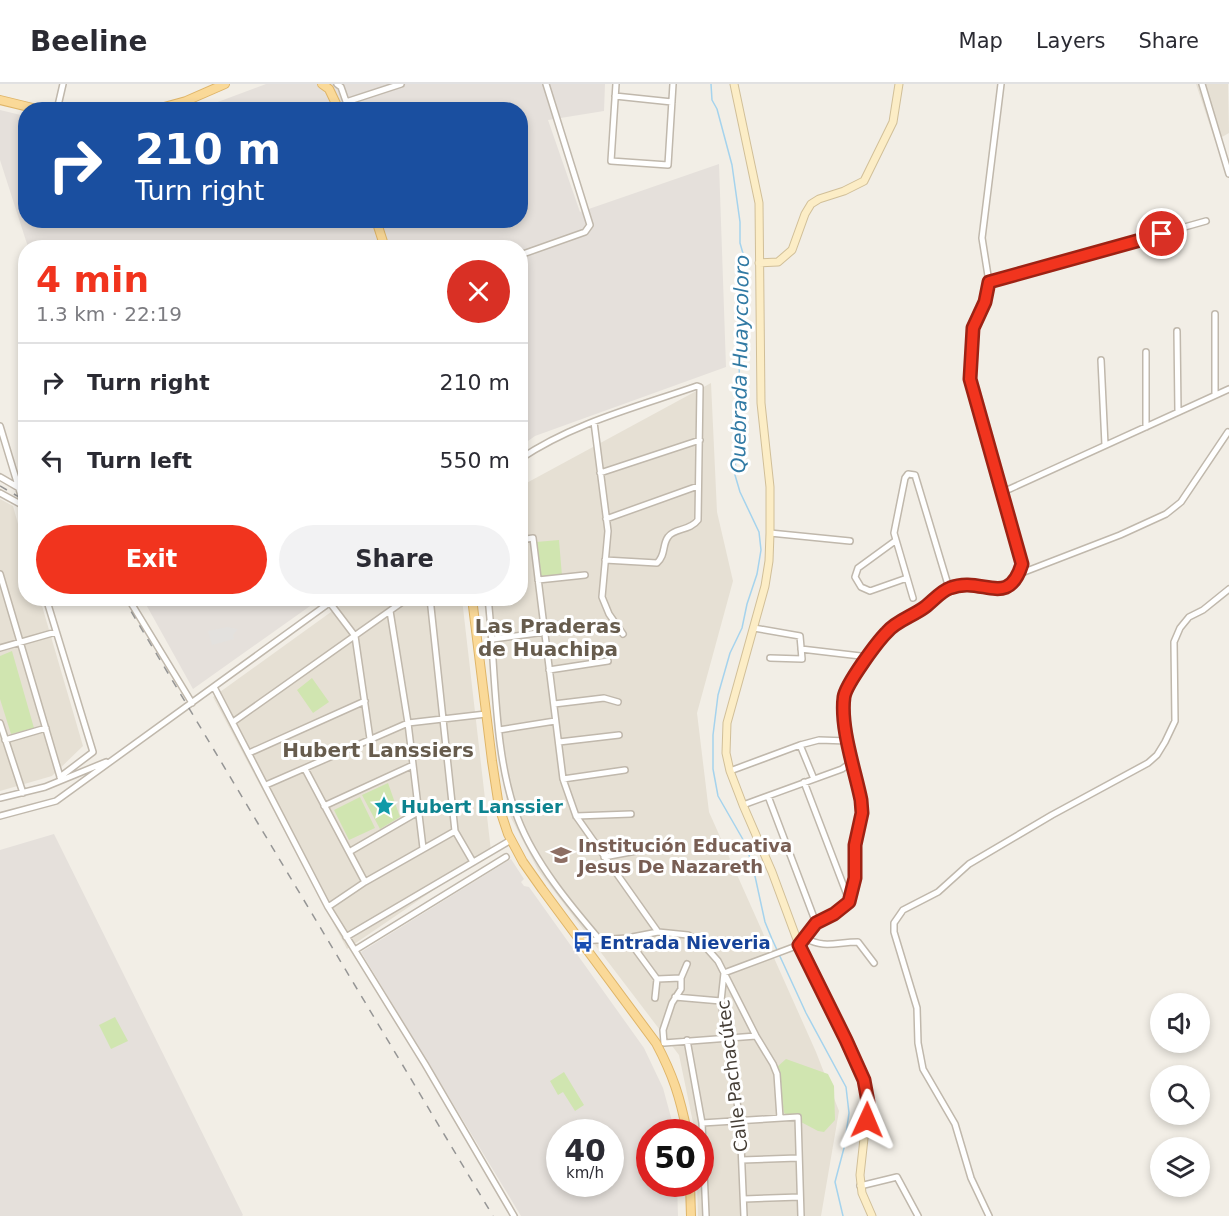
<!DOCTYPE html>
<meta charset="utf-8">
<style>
body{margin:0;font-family:"DejaVu Sans",sans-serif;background:#f2f2f3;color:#2b2b33;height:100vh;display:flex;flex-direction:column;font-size:22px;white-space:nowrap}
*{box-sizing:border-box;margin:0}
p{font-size:20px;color:#7c7c81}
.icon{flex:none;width:33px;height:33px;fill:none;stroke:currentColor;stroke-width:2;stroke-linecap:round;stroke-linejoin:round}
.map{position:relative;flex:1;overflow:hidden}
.sheet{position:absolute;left:18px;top:156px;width:510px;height:366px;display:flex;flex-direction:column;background:#fff;border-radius:24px;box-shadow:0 3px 9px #0003}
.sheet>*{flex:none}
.top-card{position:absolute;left:18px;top:18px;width:510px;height:126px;border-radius:24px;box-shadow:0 3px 9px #0003;background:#1a4fa0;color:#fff;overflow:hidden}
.fabs{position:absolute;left:1150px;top:909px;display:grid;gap:12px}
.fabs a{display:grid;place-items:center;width:60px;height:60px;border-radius:50%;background:#fff;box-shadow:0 3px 9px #0003;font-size:30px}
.speed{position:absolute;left:546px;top:1035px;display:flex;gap:12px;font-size:30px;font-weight:700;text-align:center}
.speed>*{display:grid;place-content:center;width:78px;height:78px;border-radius:50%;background:#fff;box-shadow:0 3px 9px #0003;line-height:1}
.speed small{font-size:15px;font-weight:400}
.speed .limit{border:9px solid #d22;background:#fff;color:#111}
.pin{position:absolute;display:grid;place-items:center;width:51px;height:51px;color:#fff;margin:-26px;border:3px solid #fff;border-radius:50%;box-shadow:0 2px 6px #0007}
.me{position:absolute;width:66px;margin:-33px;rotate:1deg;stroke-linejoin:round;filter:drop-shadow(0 0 4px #0008)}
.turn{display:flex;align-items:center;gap:21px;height:126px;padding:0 18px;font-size:27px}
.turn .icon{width:78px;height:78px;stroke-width:2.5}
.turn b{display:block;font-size:42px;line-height:51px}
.round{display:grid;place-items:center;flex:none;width:63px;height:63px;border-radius:32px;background:#f2f2f3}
.summary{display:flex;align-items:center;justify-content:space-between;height:102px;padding:0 18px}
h1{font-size:36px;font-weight:800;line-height:45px;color:#f1341e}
.action{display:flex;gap:12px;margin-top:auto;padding:12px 18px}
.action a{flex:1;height:69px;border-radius:36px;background:#f1341e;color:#fff;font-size:24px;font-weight:800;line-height:69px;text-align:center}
.action a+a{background:#f2f2f3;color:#2b2b33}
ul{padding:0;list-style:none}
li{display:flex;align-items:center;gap:18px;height:78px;padding:0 18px;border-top:2px solid #e1e1e2}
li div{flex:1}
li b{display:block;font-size:22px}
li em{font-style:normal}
header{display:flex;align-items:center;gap:36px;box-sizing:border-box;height:84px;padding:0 30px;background:#fff;border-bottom:2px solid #e1e1e2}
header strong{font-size:28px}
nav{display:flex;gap:33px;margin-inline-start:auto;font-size:21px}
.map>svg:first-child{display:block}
</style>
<header>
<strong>Beeline</strong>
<nav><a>Map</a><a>Layers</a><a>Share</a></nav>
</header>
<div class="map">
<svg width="1229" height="1132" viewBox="0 0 1229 1132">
<rect width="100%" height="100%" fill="#f2eee6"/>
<!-- residential -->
<path fill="#e6e0d4" d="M1196 0H1228L1229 49 1215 57Z
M711 299 717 428 733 497 697 629 709 728 816 968 839 1027 821 1132H698L697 1100H700V1048H695L679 971 538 786 508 728 484 515 520 514 521 402Z
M0 415 13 422 25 465 26 514 40 515 83 662 52 692 0 707Z
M349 515H462L491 767 347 865 213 613Z"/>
<!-- industrial -->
<path fill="#e5e0db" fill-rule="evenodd" d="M266 0H605L604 27 548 36 580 128 719 80 726 283 535 352 521 362 520 164 28 163 0 76V26L25 32 26 136H520V26L199 25Z
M143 515H320L193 605Z
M54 750 243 1131 242 1132H0V766Z
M511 775 524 795 521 798 524 802 529 803 644 964 663 1004 675 1048H650V1100H677L678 1132H521L361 868ZM560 1048H610V1100H560Z"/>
<!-- green -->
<path fill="#d0e5b0" d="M559 456 562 492 540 494 536 458Z
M12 567 34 644 11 650 0 615V572Z
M312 594 329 618 313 629 297 606Z
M388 699 400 733 380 745 362 711Z
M360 713 375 744 349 756 334 726Z
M115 933 128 957 111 965 99 941Z
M786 975 828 990 834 1002 835 1036 824 1048 818 1047 784 1029 777 983Z
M564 988 584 1021 575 1027 563 1008 558 1011 550 997Z"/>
<!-- parking -->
<path fill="#e3e1de" d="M227 543 238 545 233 551 234 555 212 561 208 547Z"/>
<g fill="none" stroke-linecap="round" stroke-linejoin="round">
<!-- stream -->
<path stroke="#a5d3ed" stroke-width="1.5" d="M711 0 712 16 717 25 732 81 740 138V159L744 173 740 214 739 315 735 391 740 408 759 448 761 466 757 490 747 520 742 544 730 569 718 611 713 651V685L718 712 745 759 753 783 765 838 772 855 806 929 846 1003 849 1029 844 1064 835 1098 843 1132"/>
<!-- street casing -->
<g stroke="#c0b8ac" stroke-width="8">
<path id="street" d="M337 0 341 3 349 26
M616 0 611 77 668 81 673 0
M1202 0 1229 90
M615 12 672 18
M346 18 401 0
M57 26 63 0
M520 171 585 148 590 141 546 0
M989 198 1206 137
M1177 247 1178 328
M1101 276 1105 361
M1215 311V230
M594 338 608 447 602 513 609 530 623 550
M0 342 26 428
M1146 343V268
M520 375C573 339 637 323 697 302L700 303 698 436C690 447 674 444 668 453 662 461 666 471 657 479L605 476
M600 389 700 356
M0 393 26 408
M1003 408 1229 305
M0 409 24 422
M606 435 698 402
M770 449 850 457
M520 456 533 454 563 695 576 732 658 848
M895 457 858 484 855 493 861 503 870 507 907 494
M0 490 61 696
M1019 490 1120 451 1166 430 1181 418 1228 348
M538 496 585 491
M46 514 93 668 60 693
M128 514 192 619
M430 514 455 747 473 778
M488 514C496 583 493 672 518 735 535 779 570 821 600 856
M913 514 894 449 905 394 908 390 915 391 949 504
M330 519 355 552 370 655
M390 527 408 639 423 764
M754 544 800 552 802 575 770 574
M493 555 590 542
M0 564 56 548
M801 565 869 573
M549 586 608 577
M214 603 328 823 425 980 514 1132
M554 620 604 614 618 618
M233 638 408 514
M0 639 23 709
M499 646 555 637
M5 656 46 644
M559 658 619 651
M800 661 814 695
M249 669 365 617
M305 685 365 798
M730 687 800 661 819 656 848 657
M563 695 625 686
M804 698 849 816
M266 701 408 639 486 630
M768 712 816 839
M0 714 45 703 106 678
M743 721 842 685 853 677
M324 722 413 681
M0 732 56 717 336 514
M576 732 631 730
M349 768 418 728
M604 773 636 767
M328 823 365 798 455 747
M346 853 511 756
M627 854 657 895 681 894
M805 854C825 865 836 858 858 858L874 879
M581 857 627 854 658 848 688 851 703 860 718 877 756 952 773 980 777 990 780 1034
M355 866 506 773
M687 880 681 894V905L672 919 663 946 664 959 756 952
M675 913 721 917
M655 914 657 895
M687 956 702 1039 706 1132
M702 1039 798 1033 801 1132
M742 1076 798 1074
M860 1102 897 1093 918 1132
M744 1115 800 1113
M744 1132 740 1037 721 917 724 889 799 861 816 839 834 830 849 818 855 794V761L862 729 861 716C855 686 839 643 844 613 846 600 877 558 887 548 896 537 913 532 925 523 933 517 941 507 950 504 982 491 1008 526 1022 480L970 295 973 244 985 218 989 198 982 154 1001 0
M989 1132 971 1094 955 1040 923 985 918 959 917 924 894 848V839L903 826 938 808 969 780 1052 731 1148 679 1157 671 1165 658 1175 637 1174 558 1180 544 1189 533 1203 526 1229 505"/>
</g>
<!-- secondary casing -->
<g stroke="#d1bf98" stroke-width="9">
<path id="secondary" d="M734 0 759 119 761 319 770 403V449L769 477 765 502 727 639 726 669 730 687 743 721 772 788 799 861 846 956 864 996 868 1018 860 1091 862 1109 872 1132
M759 179 778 178 792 166 805 130 811 120 819 115 844 107 864 97 893 38 899 0"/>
</g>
<!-- primary casing -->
<g stroke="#dfb568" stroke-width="10">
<path id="primary" d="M322 0 329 5 339 26
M0 16 41 26
M153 26 186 17 225 0
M376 136 385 164
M472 514 492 677 499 723 508 750 523 778 542 805 656 959C673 991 680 1013 687 1048
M690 1100 691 1132"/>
</g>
<!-- street -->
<use href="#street" stroke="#fff" stroke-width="5"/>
<!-- secondary -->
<use href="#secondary" stroke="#fcedc6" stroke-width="7"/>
<!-- primary -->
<use href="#primary" stroke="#fad998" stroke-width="8"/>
<!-- rail -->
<path stroke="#959595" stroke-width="1.5" stroke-dasharray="8 8" stroke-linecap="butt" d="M0 402 26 417
M123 514 493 1132"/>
</g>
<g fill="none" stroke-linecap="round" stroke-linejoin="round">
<!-- route casing -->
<g stroke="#9d2214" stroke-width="15">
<path id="route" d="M867 1036 868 1018 864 996 846 956 799 861 816 839 834 830 849 818 855 794V761L862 729 861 716C855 686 840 644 844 613 846 600 877 558 887 548 896 537 913 532 925 523 933 517 941 507 950 504 982 491 1008 526 1022 480L970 295 973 244 985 218 989 198 1162 150"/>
</g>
<!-- route -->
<use href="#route" stroke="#f1341e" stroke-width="10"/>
</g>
<!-- icons -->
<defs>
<g id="sight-bare" transform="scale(1.62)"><path d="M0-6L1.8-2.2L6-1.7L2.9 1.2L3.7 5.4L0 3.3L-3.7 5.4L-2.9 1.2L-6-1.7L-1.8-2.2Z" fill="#0f9aa8" stroke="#fff" stroke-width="2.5" paint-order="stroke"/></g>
<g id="school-bare" transform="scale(1.62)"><path d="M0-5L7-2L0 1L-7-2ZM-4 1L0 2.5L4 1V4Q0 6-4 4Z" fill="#8d6e63" stroke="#fff" stroke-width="2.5" paint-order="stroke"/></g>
<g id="bus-bare" transform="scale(1.62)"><path d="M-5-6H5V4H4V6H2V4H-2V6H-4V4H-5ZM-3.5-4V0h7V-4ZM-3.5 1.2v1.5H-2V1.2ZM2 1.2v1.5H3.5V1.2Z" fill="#1a4fb4" stroke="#fff" stroke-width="2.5" paint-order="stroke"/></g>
</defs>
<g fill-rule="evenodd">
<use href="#sight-bare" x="384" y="722"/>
<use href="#school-bare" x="561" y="771"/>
<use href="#bus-bare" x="583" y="858"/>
</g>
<g text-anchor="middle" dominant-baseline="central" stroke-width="6" stroke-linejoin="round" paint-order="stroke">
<!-- culture labels -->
<g font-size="18" font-weight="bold" fill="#0d838f" stroke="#fff" text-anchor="start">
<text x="401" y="722">Hubert Lanssier</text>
</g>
<!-- education labels -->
<g font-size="18" font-weight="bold" fill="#785e54" stroke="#fff" text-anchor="start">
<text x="578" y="761">Institución Educativa<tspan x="578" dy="21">Jesus De Nazareth</tspan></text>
</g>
<!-- transit labels -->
<g font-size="18" font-weight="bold" fill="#164399" stroke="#fff" text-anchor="start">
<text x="600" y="858">Entrada Nieveria</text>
</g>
<!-- street labels -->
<g font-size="18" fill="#453e36" stroke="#fff">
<text transform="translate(732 992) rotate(-97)">Calle Pachacútec</text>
</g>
<!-- water labels -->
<g font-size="20" font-style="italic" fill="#317aa4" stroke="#fff">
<text transform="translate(740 280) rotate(-89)">Quebrada Huaycoloro</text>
</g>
<!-- neighbourhood labels -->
<g font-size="20" font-weight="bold" fill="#675c4d" stroke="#fff">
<text x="548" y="542">Las Praderas<tspan x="548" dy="23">de Huachipa</tspan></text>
<text x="378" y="666">Hubert Lanssiers</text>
</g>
</g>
</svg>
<div class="fabs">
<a><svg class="icon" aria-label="sound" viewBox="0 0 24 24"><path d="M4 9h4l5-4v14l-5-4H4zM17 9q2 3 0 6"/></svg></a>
<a><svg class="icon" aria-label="search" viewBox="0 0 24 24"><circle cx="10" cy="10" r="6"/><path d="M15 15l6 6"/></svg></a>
<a><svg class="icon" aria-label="layers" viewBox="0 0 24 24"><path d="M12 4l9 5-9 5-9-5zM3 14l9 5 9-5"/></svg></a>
</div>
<div class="speed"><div>40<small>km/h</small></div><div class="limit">50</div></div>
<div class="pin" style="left:1162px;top:150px;background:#d93025"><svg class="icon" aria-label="arrive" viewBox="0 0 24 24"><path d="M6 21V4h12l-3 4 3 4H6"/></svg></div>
<svg class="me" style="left:867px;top:1036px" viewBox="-20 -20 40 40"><path d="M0-17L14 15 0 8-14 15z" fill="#f1341e" stroke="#fff" stroke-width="4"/></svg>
<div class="top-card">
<div class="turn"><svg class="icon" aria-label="right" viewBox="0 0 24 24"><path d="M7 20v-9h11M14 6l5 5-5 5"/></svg><div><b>210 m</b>Turn right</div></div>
</div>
<section class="sheet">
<div class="summary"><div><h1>4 min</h1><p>1.3 km · 22:19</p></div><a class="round" style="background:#d93025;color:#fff"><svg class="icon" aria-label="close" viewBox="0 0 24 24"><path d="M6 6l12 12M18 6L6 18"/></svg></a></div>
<ul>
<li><svg class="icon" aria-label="right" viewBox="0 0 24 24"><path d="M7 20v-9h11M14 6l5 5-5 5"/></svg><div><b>Turn right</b></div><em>210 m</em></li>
<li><svg class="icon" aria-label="left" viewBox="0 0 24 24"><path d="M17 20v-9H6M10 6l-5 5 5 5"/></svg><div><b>Turn left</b></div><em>550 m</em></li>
</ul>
<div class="action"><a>Exit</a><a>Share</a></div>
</section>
</div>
